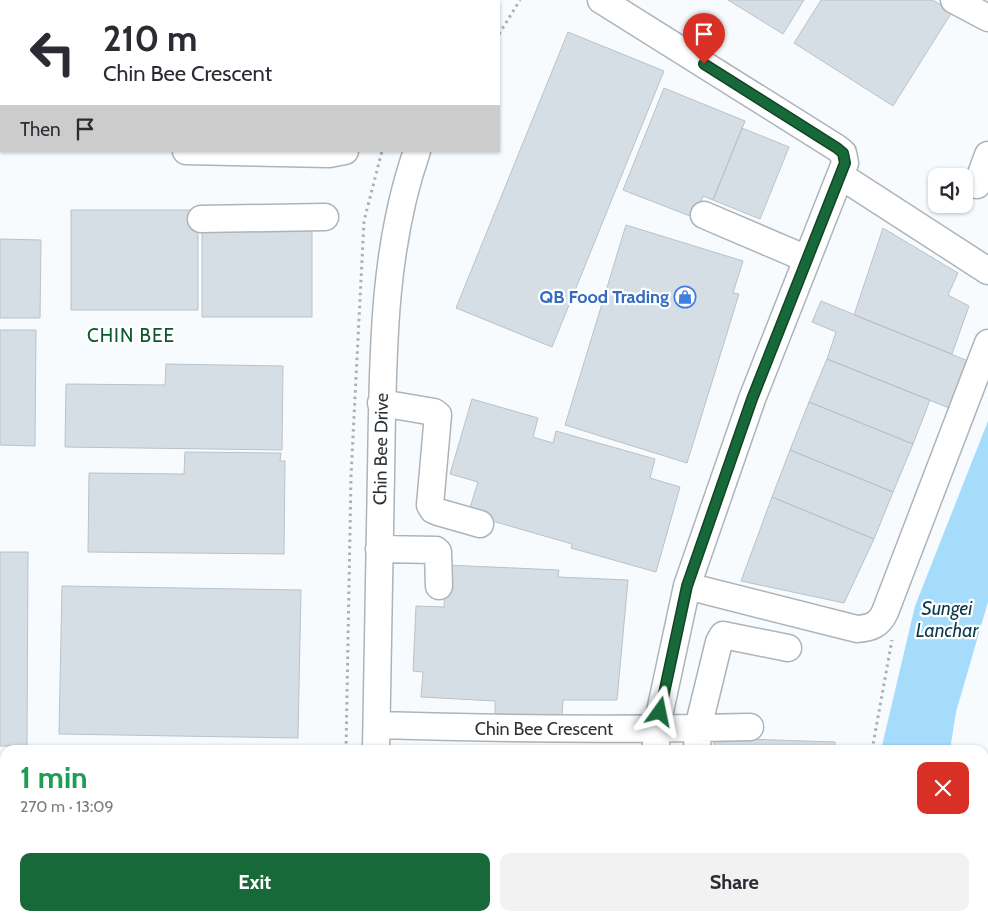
<!DOCTYPE html>
<meta charset="utf-8">
<style>
body{margin:0;font-family:Cabin,sans-serif;background:#f2f2f3;color:#2b2b33;height:100vh;display:flex;flex-direction:column;font-size:19px;white-space:nowrap}
*{box-sizing:border-box;margin:0}
p{font-size:16px;color:#7c7c81}
.icon{flex:none;width:28px;height:28px;fill:none;stroke:currentColor;stroke-width:2;stroke-linecap:round;stroke-linejoin:round}
.map{position:relative;flex:1;overflow:hidden}
.sheet{position:absolute;left:0px;top:745px;width:989px;height:176px;display:flex;flex-direction:column;background:#fff;border-radius:15px 15px 0 0;box-shadow:0 1px 4px #0004}
.sheet>*{flex:none}
.top-card{position:absolute;left:0px;top:0px;width:500px;height:152px;box-shadow:0 1px 4px #0004;background:#fff;color:#2b2b33;overflow:hidden}
.tools{position:absolute;left:928px;top:168px;display:grid;gap:10px}
.tools a{display:grid;place-items:center;width:45px;height:45px;border-radius:10px;background:#fff;box-shadow:0 1px 4px #0004;font-size:25px}
.pin{position:absolute;display:grid;place-items:center;width:42px;height:42px;color:#fff;margin:-51px -21px;border-radius:50% 50% 50% 0;rotate:-45deg;box-shadow:0 0 5px #0007}
.pin .icon{rotate:45deg}
.me{position:absolute;width:55px;margin:-28px;rotate:12deg;stroke-linejoin:round;filter:drop-shadow(0 0 4px #0008)}
.turn{display:flex;align-items:center;gap:18px;height:105px;padding:0 20px;font-size:22px}
.turn .icon{width:65px;height:65px;stroke-width:2.5}
.turn b{display:block;font-size:35px;line-height:42px}
.then{display:flex;align-items:center;height:48px;padding:0 20px;background:#0003;gap:10px;font-size:19px}
.round{display:grid;place-items:center;flex:none;width:52px;height:52px;border-radius:10px;background:#f2f2f3}
.overview{display:flex;align-items:center;justify-content:space-between;height:85px;padding:0 20px}
h1{font-size:30px;font-weight:700;line-height:38px;color:#1e9e55}
.cta{display:flex;gap:10px;margin-top:auto;padding:10px 20px}
.cta a{flex:1;height:58px;border-radius:10px;background:#186939;color:#fff;font-size:20px;font-weight:700;line-height:58px;text-align:center}
.cta a+a{background:#f2f2f3;color:#2b2b33}
.map>svg:first-child{display:block}
</style>
<div class="map">
<svg width="988" height="921" viewBox="0 0 988 921">
<rect width="100%" height="100%" fill="#f8fbfe"/>
<!-- water -->
<path fill="#a5dcfc" d="M988 421V602L956 712 950 750H881L915 606Z
M874 916H936V921H874Z"/>
<!-- building -->
<path fill="#d6dee5" stroke="#bac2c9" d="M0 0H44L1 1V95Z
M728 0H804L783 34Z
M821 0H933L952 12 893 106 794 43Z
M568 32 664 71 552 347 456 308Z
M664 88 745 121 713 200 703 196 695 218 623 190Z
M742 128 789 147 760 219 713 200Z
M71 210H198V310H71Z
M626 225 743 261 733 293 739 294 687 463 565 425Z
M883 228 958 273 948 295 969 306 952 354 854 315Z
M202 231H312V317H202Z
M0 239 41 240 40 318H0Z
M821 301 968 361 949 408 827 359 836 332 812 322Z
M0 330H36L35 446 0 445Z
M827 359 930 400 913 444 809 402Z
M166 364 283 366 282 450 65 447 66 384 165 385Z
M472 399 538 418 533 437 553 443 556 431 655 459 650 478 680 487 656 572 571 548 572 544 468 514 478 482 450 474Z
M809 402 913 444 893 492 790 450Z
M790 450 893 492 874 539 772 497Z
M185 452 281 453 280 461H285V463L284 554 88 552 89 473 184 474Z
M772 497 874 539 844 603 741 581Z
M0 552H28L27 746H0Z
M446 565 559 570 558 577 628 580 617 700H563L562 717 495 714V701L421 697 423 672 413 671 416 606 444 607Z
M62 586 301 590 298 738 59 734Z
M714 738 835 742V750H714Z
M0 804H5V853H0Z
M988 814V873L984 872V827Z
M0 871H5V916H13V921H0Z
M54 916H316V921H54Z
M423 916H504V921H423Z
M550 916H648V921H550Z
M711 916H786V921H711Z
M789 916H810V921H789Z"/>
<g fill="none" stroke-linecap="round" stroke-linejoin="round">
<!-- minor casing -->
<g stroke="#acb4ba" stroke-width="29">
<path id="minor" d="M463 0 466 1
M601 0 837 148 843 153 845 163 752 399 687 586 656 730V750
M954 0 988 18
M129 1V0
M409 1V0
M186 151 329 154 345 151
M841 176 988 271
M977 185 988 155
M704 215 807 259
M201 219 325 217
M381 403 434 412 438 415 430 505 433 510 438 512 480 524
M379 549 436 550 438 552 439 586
M687 586 857 629C871 628 879 625 885 612L988 343
M377 725C501 729 626 730 750 727
M376 750C378 658 380 566 381 473 383 366 381 254 417 151
M697 750 698 728 719 642 723 635 788 648
M0 776H5
M29 921 31 916
M374 921V916
M692 921V916"/>
</g>
<!-- path -->
<path stroke="#acafb2" stroke-width="3" stroke-dasharray="2.5 4" stroke-linecap="butt" d="M499 34 520 0
M346 750 351 476 364 221 382 151
M872 750 892 640
M863 916V921
M339 921 340 916"/>
<!-- minor -->
<use href="#minor" stroke="#fff" stroke-width="26"/>
</g>
<g fill="none" stroke-linecap="round" stroke-linejoin="round">
<!-- route casing -->
<g stroke="#104425" stroke-width="12">
<path id="route" d="M660 712 687 586 752 399 845 163 843 153 837 148 704 64"/>
</g>
<!-- route -->
<use href="#route" stroke="#186939" stroke-width="9"/>
</g>
<!-- icons -->
<defs>
<g id="shop-ring" transform="scale(1.125)"><circle r="9.5" fill="#fff" stroke="#3f7fe0" stroke-width="1.5"/><path d="M-5-2.5h2.3a2.7 3.5 0 0 1 5.4 0H5L5.5 6h-11ZM-1.5-2.5h3a1.5 2.3 0 0 0-3 0Z" fill="#3f7fe0"/></g>
</defs>
<g fill-rule="evenodd">
<use href="#shop-ring" x="685" y="297"/>
</g>
<g text-anchor="middle" dominant-baseline="central" stroke-width="4.5" stroke-linejoin="round" paint-order="stroke">
<!-- shop labels -->
<g font-size="18" font-weight="bold" fill="#366cbe" stroke="#fff" text-anchor="end">
<text x="669" y="297">QB Food Trading</text>
</g>
<!-- street labels -->
<g font-size="18" fill="#2f3235" stroke="#fff">
<text transform="translate(381 449) rotate(-89)">Chin Bee Drive</text>
<text x="544" y="729">Chin Bee Crescent</text>
</g>
<!-- neighbourhood labels -->
<g font-size="19" letter-spacing="1" fill="#0b582d" stroke="#fff">
<text x="131" y="335">CHIN BEE</text>
</g>
<!-- water labels -->
<g font-size="19" font-style="italic" fill="#0b374d" stroke="#fff">
<text x="947" y="608">Sungei<tspan x="947" dy="22">Lanchar</tspan></text>
</g>
</g>
</svg>
<div class="tools">
<a><svg class="icon" aria-label="sound" viewBox="0 0 24 24"><path d="M4 9h4l5-4v14l-5-4H4zM17 9q2 3 0 6"/></svg></a>
</div>
<div class="pin" style="left:704px;top:64px;background:#d93025"><svg class="icon" aria-label="arrive" viewBox="0 0 24 24"><path d="M6 21V4h12l-3 4 3 4H6"/></svg></div>
<svg class="me" style="left:660px;top:712px" viewBox="-20 -20 40 40"><path d="M0-17L14 15 0 8-14 15z" fill="#186939" stroke="#fff" stroke-width="4"/></svg>
<div class="top-card">
<div class="turn"><svg class="icon" aria-label="left" viewBox="0 0 24 24"><path d="M17 20v-9H6M10 6l-5 5 5 5"/></svg><div><b>210 m</b>Chin Bee Crescent</div></div>
<div class="then">Then<svg class="icon" aria-label="arrive" viewBox="0 0 24 24"><path d="M6 21V4h12l-3 4 3 4H6"/></svg></div>
</div>
<section class="sheet">
<div class="overview"><div><h1>1 min</h1><p>270 m · 13:09</p></div><a class="round" style="background:#d93025;color:#fff"><svg class="icon" aria-label="close" viewBox="0 0 24 24"><path d="M6 6l12 12M18 6L6 18"/></svg></a></div>
<div class="cta"><a>Exit</a><a>Share</a></div>
</section>
</div>
